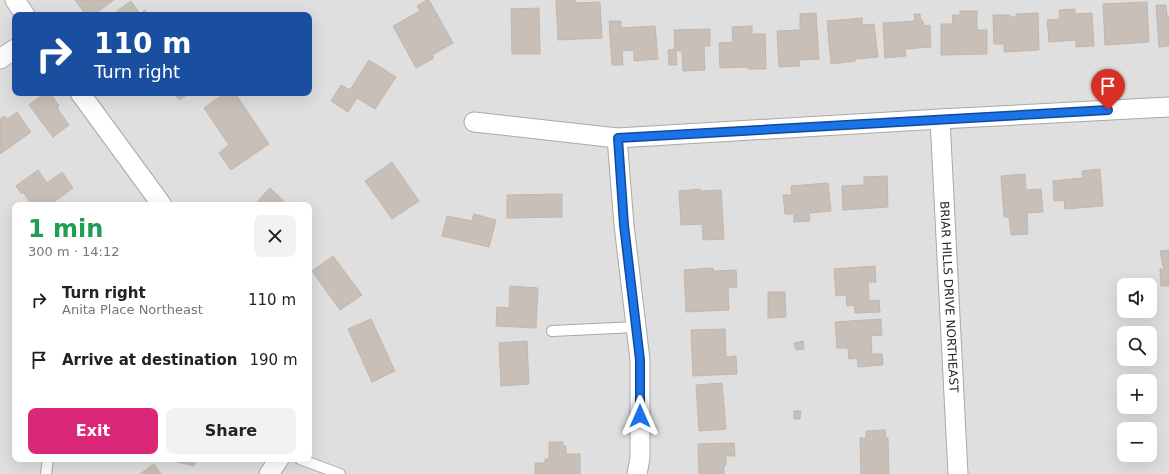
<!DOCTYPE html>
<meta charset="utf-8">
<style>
body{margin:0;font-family:"DejaVu Sans",sans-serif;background:#f2f2f2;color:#222;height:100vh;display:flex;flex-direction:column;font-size:15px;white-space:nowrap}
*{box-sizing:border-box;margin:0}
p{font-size:13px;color:#767676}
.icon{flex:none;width:22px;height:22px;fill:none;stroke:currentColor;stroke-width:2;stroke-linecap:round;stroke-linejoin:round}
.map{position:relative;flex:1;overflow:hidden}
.details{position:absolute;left:12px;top:202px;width:300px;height:260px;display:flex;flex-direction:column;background:#fff;border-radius:8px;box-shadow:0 4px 16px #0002}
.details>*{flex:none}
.guide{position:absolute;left:12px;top:12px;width:300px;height:84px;border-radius:8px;box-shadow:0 4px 16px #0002;background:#1a4fa0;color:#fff;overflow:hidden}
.tools{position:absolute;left:1117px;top:278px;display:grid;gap:8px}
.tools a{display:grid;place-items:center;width:40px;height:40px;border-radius:8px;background:#fff;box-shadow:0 4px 16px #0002;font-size:20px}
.pin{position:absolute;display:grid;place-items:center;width:34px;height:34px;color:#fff;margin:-41px -17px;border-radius:50% 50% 50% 0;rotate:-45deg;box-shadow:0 0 4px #0007}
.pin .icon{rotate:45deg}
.me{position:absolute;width:44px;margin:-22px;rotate:0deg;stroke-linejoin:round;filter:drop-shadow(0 0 3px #0008)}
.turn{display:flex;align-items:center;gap:14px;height:84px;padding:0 16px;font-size:18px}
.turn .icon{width:52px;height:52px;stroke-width:2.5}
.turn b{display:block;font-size:28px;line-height:34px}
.round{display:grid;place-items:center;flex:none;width:42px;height:42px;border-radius:8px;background:#f2f2f2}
.overview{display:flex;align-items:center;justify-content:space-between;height:68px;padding:0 16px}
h1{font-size:24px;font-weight:600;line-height:30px;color:#1e9e55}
.button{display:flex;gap:8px;margin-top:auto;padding:8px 16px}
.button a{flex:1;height:46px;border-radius:8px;background:#db2777;color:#fff;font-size:16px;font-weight:600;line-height:46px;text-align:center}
.button a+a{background:#f2f2f2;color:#222}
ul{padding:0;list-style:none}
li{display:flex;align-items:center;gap:12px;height:60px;padding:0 16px}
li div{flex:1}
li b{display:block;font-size:15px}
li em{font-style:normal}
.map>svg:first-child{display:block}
</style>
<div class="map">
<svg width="1169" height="474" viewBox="0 0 1169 474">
<rect width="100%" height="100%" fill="#f2efe9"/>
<!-- residential -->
<path fill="#e0dfdf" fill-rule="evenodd" d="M0 0H1169V474H0ZM15 15H309V93H15ZM15 205H309V459H15ZM1124 285H1150V311H1124ZM1124 333H1150V359H1124ZM1124 381H1150V407H1124ZM1124 429H1150V455H1124Z"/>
<!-- building -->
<path fill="#c7bfb8" stroke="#c4b6ab" d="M75 0H114L93 15H86Z
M427 0H429L453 43 432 55 434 58 416 68 393 26 420 11 417 6Z
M556 0H575V3L600 2 602 38 558 40Z
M131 1 140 14 145 10 149 15H120L117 11Z
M1147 2 1149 42 1105 45 1103 4Z
M1156 5H1166L1167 16H1169V46L1159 47Z
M539 8 540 54H512L511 9Z
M1075 9V14L1092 13 1094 46 1076 47V40L1049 42 1047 20 1060 19 1059 10Z
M960 11H977V30H987V54L941 55V24H953L952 15H960Z
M816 13 819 59 799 60 800 66 779 67 777 31 800 30V14Z
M1038 13 1039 50 1004 52V44H994L993 15H1010V17H1016V14Z
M914 14H920L921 21H923L924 26 930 25 931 47 905 49 906 56 885 58 883 23 915 21Z
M862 18V25L874 24 878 57 855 59V61L831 64 827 21Z
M609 21H621V28L655 26 658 59 634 61V50L622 51 623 65H612Z
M752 26V34H765L766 69H748V67L720 68 719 43 733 42 732 27Z
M710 29V46H704L705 70 683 71 682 51H676L677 65H669L668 50 675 49 674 30Z
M369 60 396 77 375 109 357 98 348 112 331 101 341 85 350 90Z
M45 93H50L59 106 57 108 69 125 53 137 29 105Z
M174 93H190L179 100Z
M225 93H235L269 144 231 170 219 153 229 145 204 108Z
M17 112 31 132 0 154V119L5 116 7 119Z
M392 162 419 201 392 219 365 181Z
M1100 169 1103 206 1065 209 1064 200 1054 201 1053 181 1083 178 1082 171Z
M38 170 47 183 62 172 73 188 50 205H32L23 192 22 194 16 186Z
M1025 174 1026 190 1041 189 1043 212 1027 213 1028 234 1011 235 1009 217H1004L1001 176Z
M887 176 888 207 843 210 842 186 864 185V177Z
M828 183 831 211 809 213 810 221 794 222V214H785L783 195H792L791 186Z
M270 188 288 205H254Z
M700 189V191L721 190 724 239 703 240 702 224 681 225 679 191Z
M562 194V217L507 218V195Z
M474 214 496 220 489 247 442 236 447 216 472 221Z
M1169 250V286H1161L1160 268 1164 271 1160 251Z
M333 256 362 295 340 310 312 271Z
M875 266 876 282H868L869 301 879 300 880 312 855 313 854 305 847 306 846 295 836 296 834 269Z
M713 268V271L736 270 737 287 728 288 729 310 686 312 684 270Z
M510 286 538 288 536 328 496 326 497 307 509 308Z
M768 292H785L786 317 768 318Z
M371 319 395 371 372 382 348 329Z
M881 319 882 335 871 336 872 354H882L883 365 858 367 857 358 849 359 848 348H837L835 322Z
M725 329 726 357 736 356 737 374 693 376 691 330Z
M527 341 529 384 501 386 499 343Z
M803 341 804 349 796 350 794 343Z
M722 383 726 429 699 431 696 385Z
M794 411H801L800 419H794Z
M885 430 886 438H888L889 474H861L860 438H866V431Z
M549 442H563V446H566V454H580V474H535V463H545V459H549Z
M734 443 735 456H726V465L724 466V474H699L698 444Z
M169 459H196L194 466 169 460Z
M154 464 161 474H140Z"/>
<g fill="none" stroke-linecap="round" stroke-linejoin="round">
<!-- service casing -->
<g stroke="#a9a9a9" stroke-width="12">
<path id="service" d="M552 331 636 327
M300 459 340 474
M46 474 48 459"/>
</g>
<!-- minor casing -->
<g stroke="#a9a9a9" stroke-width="21">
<g id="minor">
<path d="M15 0 25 15"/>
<path d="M0 59 15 49"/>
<path d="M80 93 162 205"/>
<path id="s1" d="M940 119 958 474"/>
<path d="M474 122 617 138 940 119 1169 107"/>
<path d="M617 138 624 225 640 360V458L637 474"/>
<path d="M269 474 279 459"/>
</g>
</g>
<!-- service -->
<use href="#service" stroke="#fff" stroke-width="10"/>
<!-- minor -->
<use href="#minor" stroke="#fff" stroke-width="19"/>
</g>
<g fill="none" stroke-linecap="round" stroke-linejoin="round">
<!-- route casing -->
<g stroke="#114b97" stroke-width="10">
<path id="route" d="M640 416V360L624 225 618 138 1108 110"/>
</g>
<!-- route -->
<use href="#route" stroke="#1a73e8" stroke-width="7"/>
</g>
<g text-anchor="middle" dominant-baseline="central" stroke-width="3" stroke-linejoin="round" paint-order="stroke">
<!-- street labels -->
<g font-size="12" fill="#222" stroke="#fff">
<text stroke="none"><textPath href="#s1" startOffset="178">BRIAR HILLS DRIVE NORTHEAST</textPath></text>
</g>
</g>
</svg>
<div class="tools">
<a><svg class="icon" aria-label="sound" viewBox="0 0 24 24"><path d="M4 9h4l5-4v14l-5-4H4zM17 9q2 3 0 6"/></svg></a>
<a><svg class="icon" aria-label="search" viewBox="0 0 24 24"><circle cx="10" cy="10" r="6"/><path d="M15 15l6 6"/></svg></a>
<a>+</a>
<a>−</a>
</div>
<div class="pin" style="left:1108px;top:110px;background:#d93025"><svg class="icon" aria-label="arrive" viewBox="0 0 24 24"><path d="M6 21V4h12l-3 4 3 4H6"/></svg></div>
<svg class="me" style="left:640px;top:416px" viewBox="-20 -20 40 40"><path d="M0-17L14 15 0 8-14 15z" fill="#1a73e8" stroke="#fff" stroke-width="4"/></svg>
<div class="guide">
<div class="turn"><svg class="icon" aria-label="right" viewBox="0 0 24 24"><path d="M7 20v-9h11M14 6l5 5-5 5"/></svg><div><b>110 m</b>Turn right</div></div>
</div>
<section class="details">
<div class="overview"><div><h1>1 min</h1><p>300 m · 14:12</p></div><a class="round"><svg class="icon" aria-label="close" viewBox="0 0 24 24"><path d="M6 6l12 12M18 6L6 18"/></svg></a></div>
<ul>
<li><svg class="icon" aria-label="right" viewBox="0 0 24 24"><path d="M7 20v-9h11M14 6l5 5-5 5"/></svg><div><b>Turn right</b><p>Anita Place Northeast</p></div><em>110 m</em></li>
<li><svg class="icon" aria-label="arrive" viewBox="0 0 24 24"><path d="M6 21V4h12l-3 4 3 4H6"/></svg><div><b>Arrive at destination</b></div><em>190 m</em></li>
</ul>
<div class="button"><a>Exit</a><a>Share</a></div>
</section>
</div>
